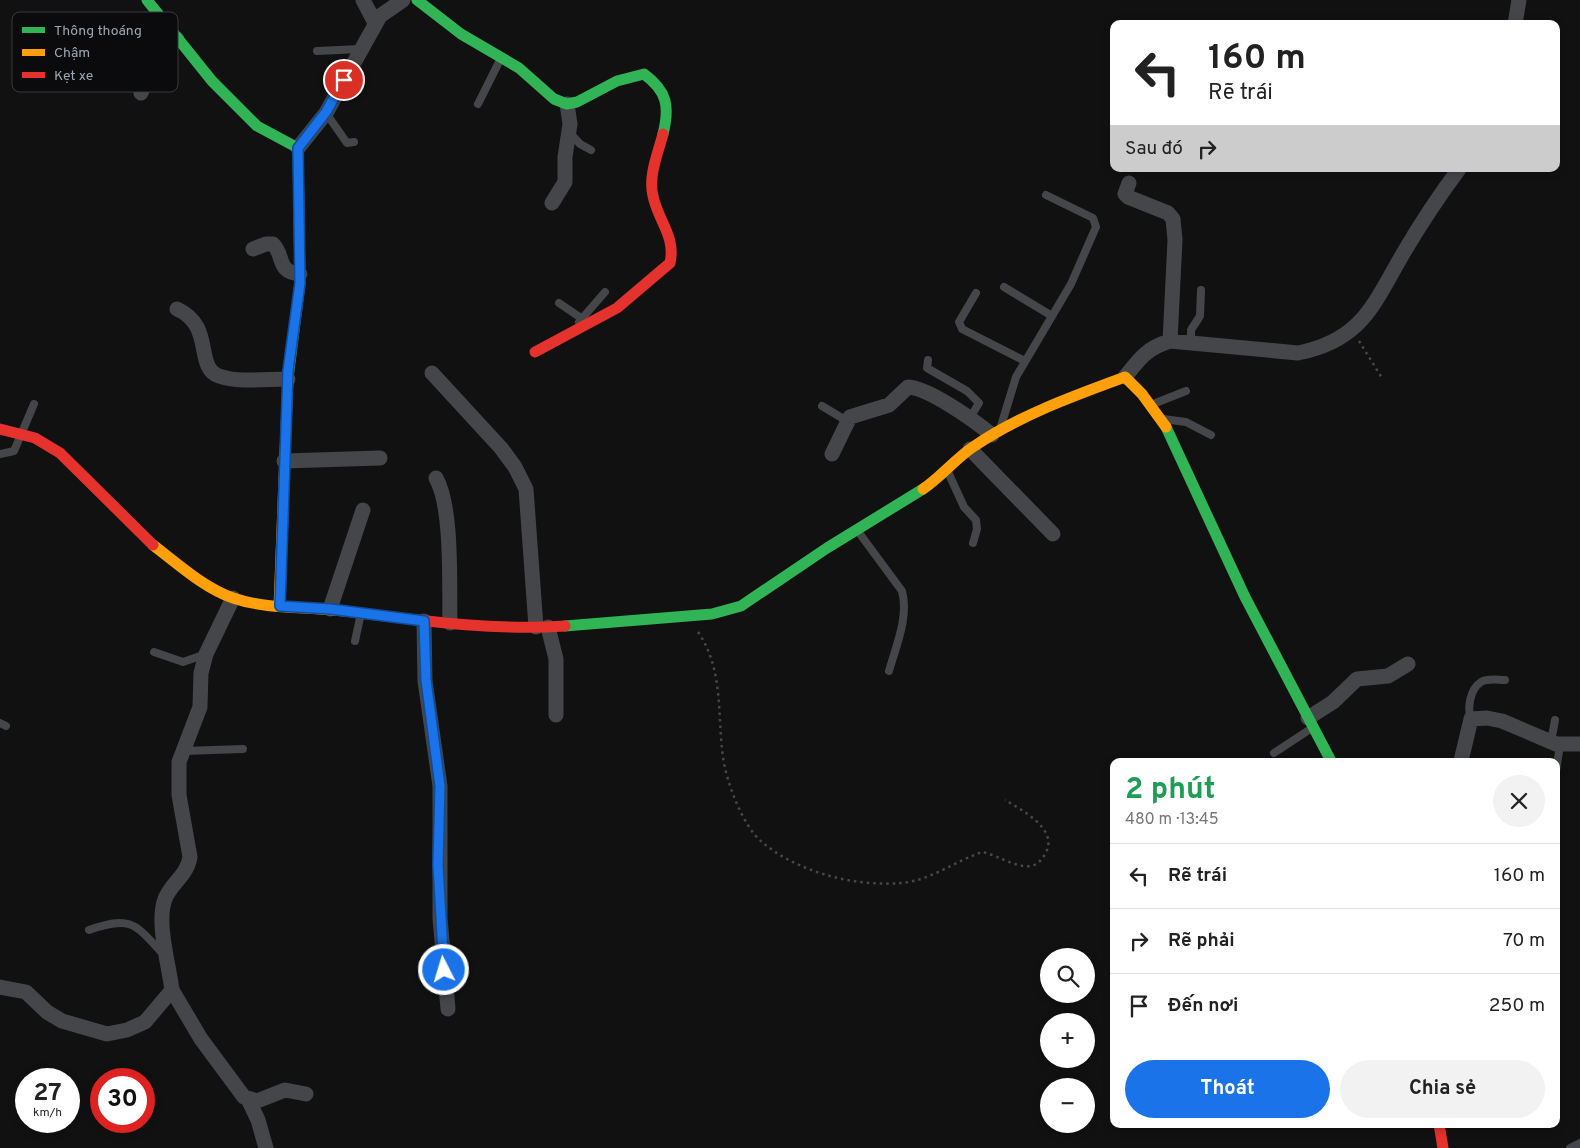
<!DOCTYPE html>
<html lang="vi">
<meta charset="utf-8">
<style>
body{margin:0;font-family:Overpass,sans-serif;background:#f2f2f2;color:#222;height:100vh;display:flex;flex-direction:column;font-size:19px;white-space:nowrap}
*{box-sizing:border-box;margin:0}
p{font-size:16px;color:#767676}
.icon{flex:none;width:28px;height:28px;fill:none;stroke:currentColor;stroke-width:2;stroke-linecap:round;stroke-linejoin:round}
.map{position:relative;flex:1;overflow:hidden}
.drawer{position:absolute;left:1110px;top:758px;width:450px;height:370px;display:flex;flex-direction:column;background:#fff;border-radius:10px;box-shadow:0 2px 8px #0003}
.drawer>*{flex:none}
.banner{position:absolute;left:1110px;top:20px;width:450px;height:152px;border-radius:10px;box-shadow:0 2px 8px #0003;background:#fff;color:#222;overflow:hidden}
.controls{position:absolute;left:1040px;top:948px;display:grid;gap:10px}
.controls a{display:grid;place-items:center;width:55px;height:55px;border-radius:50%;background:#fff;box-shadow:0 2px 8px #0003;font-size:25px}
.speed{position:absolute;left:15px;top:1068px;display:flex;gap:10px;font-size:25px;font-weight:700;text-align:center}
.speed>*{display:grid;place-content:center;width:65px;height:65px;border-radius:50%;background:#fff;box-shadow:0 2px 8px #0003;line-height:1}
.speed small{font-size:12px;font-weight:400}
.speed .limit{border:8px solid #d22;background:#fff;color:#111}
.pin{position:absolute;display:grid;place-items:center;width:42px;height:42px;color:#fff;margin:-21px;border:2px solid #fff;border-radius:50%;box-shadow:0 1px 5px #0007}
.me{position:absolute;width:55px;margin:-28px;rotate:355deg;stroke-linejoin:round;filter:drop-shadow(0 0 4px #0008)}
.turn{display:flex;align-items:center;gap:18px;height:105px;padding:0 15px;font-size:22px}
.turn .icon{width:65px;height:65px;stroke-width:2.5}
.turn b{display:block;font-size:35px;line-height:42px}
.then{display:flex;align-items:center;height:48px;padding:0 15px;background:#0003;gap:10px;font-size:19px}
.round{display:grid;place-items:center;flex:none;width:52px;height:52px;border-radius:26px;background:#f2f2f2}
.head{display:flex;align-items:center;justify-content:space-between;height:85px;padding:0 15px}
h1{font-size:30px;font-weight:700;line-height:38px;color:#1e9e55}
.button{display:flex;gap:10px;margin-top:auto;padding:10px 15px}
.button a{flex:1;height:58px;border-radius:30px;background:#1a73e8;color:#fff;font-size:20px;font-weight:700;line-height:58px;text-align:center}
.button a+a{background:#f2f2f2;color:#222}
ul{padding:0;list-style:none}
li{display:flex;align-items:center;gap:15px;height:65px;padding:0 15px;border-top:1px solid #e0e0e0}
li div{flex:1}
li b{display:block;font-size:19px}
li em{font-style:normal}
.map>svg:first-child{display:block}
</style>
<div class="map">
<svg width="1580" height="1148" viewBox="0 0 1580 1148">
<rect width="100%" height="100%" fill="#111"/>
<g fill="none" stroke-linecap="round" stroke-linejoin="round">
<!-- path -->
<path stroke="#46484c" stroke-width="2.5" stroke-dasharray="2.5 4" stroke-linecap="butt" d="M1359 341 1382 378
M698 632C724 670 717 714 723 757 726 781 743 827 762 842 797 872 855 887 901 883 929 881 956 861 982 852 998 855 1015 868 1031 866 1037 865 1042 860 1045 854 1060 830 1022 810 1005 800"/>
<!-- lane -->
<path stroke="#45464a" stroke-width="8" d="M317 51 360 49
M478 104 501 58
M326 113 347 143 354 142
M570 133 580 144 591 150
M1004 287 1052 316
M976 293 959 322 962 329 1025 361
M559 303 581 318
M579 322 605 292
M1191 343V330L1200 316 1201 290
M928 360 927 368 967 391 979 403 970 418
M1153 404 1186 391
M822 406 847 421
M1163 419 1186 422 1211 435
M1001 426 1016 377 1071 284 1096 227 1093 218 1046 195
M0 454 14 451 34 404
M948 472 964 507 976 520 977 529 973 543
M857 530 902 591C909 617 896 646 889 671
M355 641 361 613
M154 652 183 662 206 654
M1471 719C1467 708 1470 689 1481 682 1487 678 1498 680 1505 680
M0 723 6 726
M1551 742 1555 720
M183 751 243 749
M1274 753 1312 728
M1556 771 1560 745
M89 930C132 915 135 924 164 955
M1570 1148 1580 1143"/>
<!-- street -->
<path stroke="#45464a" stroke-width="15" d="M363 0 375 23
M1515 24 1519 0
M93 38 177 39
M141 93 163 39
M298 148 326 113 380 16 403 0
M1129 183 1125 194 1128 197 1168 213 1173 219 1175 240 1170 341
M552 203 565 182V157L570 124 567 104
M253 249 266 244H273C285 256 276 272 300 274
M177 309C215 326 194 367 219 376 239 383 266 379 288 379
M432 373 501 448 515 467 526 489 536 627
M1125 377C1140 358 1147 348 1170 341L1298 353C1363 340 1374 303 1404 252 1421 223 1439 196 1459 169
M970 449 1053 534
M832 454 850 417 889 405 908 387C929 388 975 421 992 435
M284 461 380 458
M436 478C453 508 449 586 450 623
M330 609 363 510
M424 621 425 681 440 786V918L448 1009
M548 627 556 659V715
M1308 718 1333 702 1357 679 1388 676 1408 664
M1461 761 1471 719 1487 718 1502 721 1556 744H1580
M0 987 26 992 47 1012 62 1021 107 1034 127 1030 145 1022 172 990C169 965 156 922 165 899 171 883 187 876 190 857L179 795V762L200 707 201 673 206 654 233 598
M172 990 201 1039 244 1097 257 1101 285 1090 306 1094
M248 1099 258 1120 266 1148"/>
<!-- fast -->
<path stroke="#30b455" stroke-width="11" d="M147 0 212 81 257 126 298 148 300 283 288 378
M417 0 461 34 519 68 554 99 567 104 577 102 617 81 644 74C667 91 670 106 663 134
M1166 427 1245 597 1331 761
M565 626 712 614 741 606 827 548 923 489"/>
<!-- slow -->
<path stroke="#ff9f0a" stroke-width="11" d="M923 489C941 477 955 459 973 447 1018 416 1073 396 1125 377L1142 394 1166 427
M153 545C178 564 204 588 233 598 268 610 308 606 344 611
M279 606 288 378"/>
<!-- jam -->
<path stroke="#e5322d" stroke-width="11" d="M535 352 617 308 670 263C676 236 658 221 653 196 648 176 658 153 663 134
M0 429 35 438 60 453 153 545
M344 611C417 620 491 631 565 626
M1439 1124 1443 1148"/>
</g>
<g fill="none" stroke-linecap="round" stroke-linejoin="round">
<!-- route casing -->
<g stroke="#114b97" stroke-width="12">
<path id="route" d="M344 80 326 112 298 148 300 283 288 371 280 606 330 609 424 621 426 680 440 786 438 865 444 970"/>
</g>
<!-- route -->
<use href="#route" stroke="#1a73e8" stroke-width="9"/>
</g>
<!-- legend -->
<rect x="12" y="12" width="166" height="80" rx="8" fill="#0b0b0d" stroke="#383a3f" stroke-width="1"/>
<rect x="22" y="27" width="23" height="6" fill="#30b455"/>
<rect x="22" y="49" width="23" height="7" fill="#ff9f0a"/>
<rect x="22" y="72" width="23" height="6" fill="#e5322d"/>
<g font-size="14" fill="#a0a7b4">
<text x="54" y="35">Thông thoáng</text>
<text x="54" y="57">Chậm</text>
<text x="54" y="80">Kẹt xe</text>
</g>
</svg>
<div class="controls">
<a><svg class="icon" aria-label="search" viewBox="0 0 24 24"><circle cx="10" cy="10" r="6"/><path d="M15 15l6 6"/></svg></a>
<a>+</a>
<a>−</a>
</div>
<div class="speed"><div>27<small>km/h</small></div><div class="limit">30</div></div>
<div class="pin" style="left:344px;top:80px;background:#d93025"><svg class="icon" aria-label="arrive" viewBox="0 0 24 24"><path d="M6 21V4h12l-3 4 3 4H6"/></svg></div>
<svg class="me" style="left:444px;top:970px" viewBox="-20 -20 40 40"><circle r="17" fill="#1a73e8" stroke="#fff" stroke-width="3"/><path d="M0-11L8 9 0 5-8 9z" fill="#fff"/></svg>
<div class="banner">
<div class="turn"><svg class="icon" aria-label="left" viewBox="0 0 24 24"><path d="M17 20v-9H6M10 6l-5 5 5 5"/></svg><div><b>160 m</b>Rẽ trái</div></div>
<div class="then">Sau đó<svg class="icon" aria-label="right" viewBox="0 0 24 24"><path d="M7 20v-9h11M14 6l5 5-5 5"/></svg></div>
</div>
<section class="drawer">
<div class="head"><div><h1>2 phút</h1><p>480 m · 13:45</p></div><a class="round"><svg class="icon" aria-label="close" viewBox="0 0 24 24"><path d="M6 6l12 12M18 6L6 18"/></svg></a></div>
<ul>
<li><svg class="icon" aria-label="left" viewBox="0 0 24 24"><path d="M17 20v-9H6M10 6l-5 5 5 5"/></svg><div><b>Rẽ trái</b></div><em>160 m</em></li>
<li><svg class="icon" aria-label="right" viewBox="0 0 24 24"><path d="M7 20v-9h11M14 6l5 5-5 5"/></svg><div><b>Rẽ phải</b></div><em>70 m</em></li>
<li><svg class="icon" aria-label="arrive" viewBox="0 0 24 24"><path d="M6 21V4h12l-3 4 3 4H6"/></svg><div><b>Đến nơi</b></div><em>250 m</em></li>
</ul>
<div class="button"><a>Thoát</a><a>Chia sẻ</a></div>
</section>
</div>
